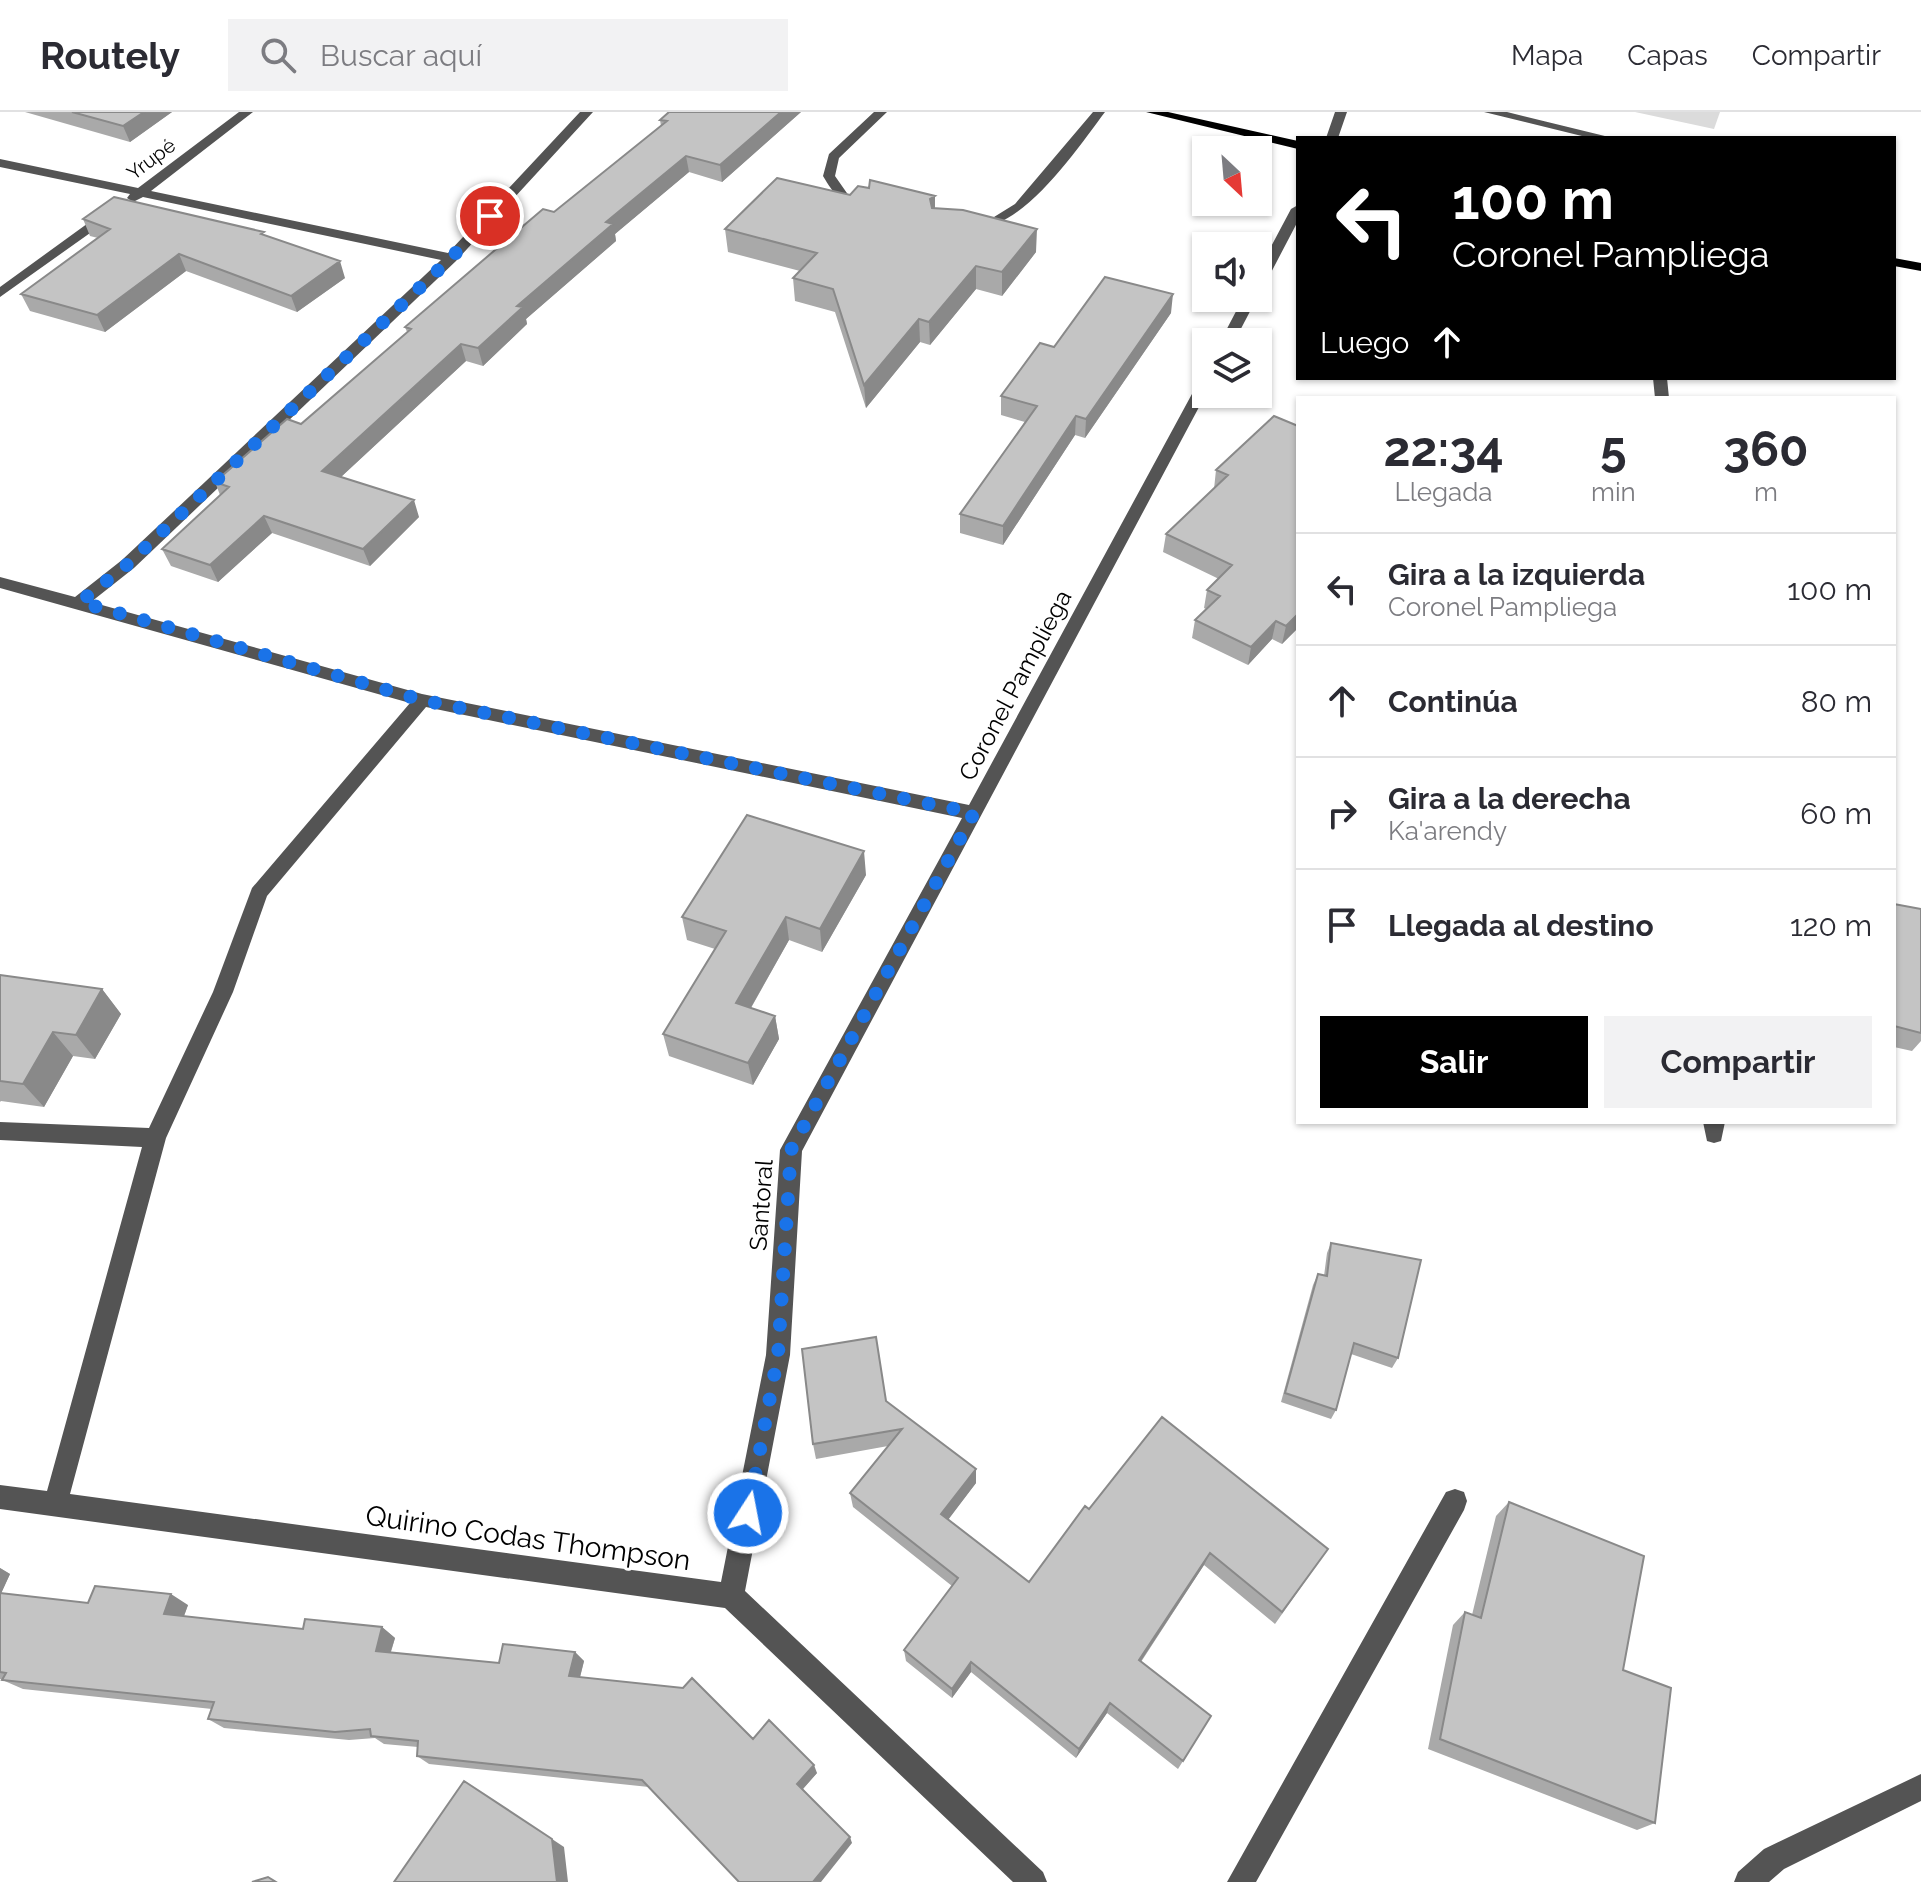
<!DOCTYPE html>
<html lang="es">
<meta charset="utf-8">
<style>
body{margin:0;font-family:Raleway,sans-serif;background:#f2f2f3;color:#2b2b33;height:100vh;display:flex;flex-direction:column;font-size:30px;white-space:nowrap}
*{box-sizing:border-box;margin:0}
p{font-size:26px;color:#7c7c81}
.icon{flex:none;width:44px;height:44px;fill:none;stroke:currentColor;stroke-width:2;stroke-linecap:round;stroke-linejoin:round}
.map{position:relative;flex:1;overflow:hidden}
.drawer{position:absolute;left:1296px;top:284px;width:600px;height:728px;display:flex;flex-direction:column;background:#fff;border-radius:0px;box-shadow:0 2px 6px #0004}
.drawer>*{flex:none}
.guide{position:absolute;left:1296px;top:24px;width:600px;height:244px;border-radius:0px;box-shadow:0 2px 6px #0004;background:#000;color:#fff;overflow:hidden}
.needle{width:52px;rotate:154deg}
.fabs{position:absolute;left:1192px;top:24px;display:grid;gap:16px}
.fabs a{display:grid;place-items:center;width:80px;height:80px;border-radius:0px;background:#fff;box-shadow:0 2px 6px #0004;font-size:40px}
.pin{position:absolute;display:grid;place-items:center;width:68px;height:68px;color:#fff;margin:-34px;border:4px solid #fff;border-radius:50%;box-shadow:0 2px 8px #0007}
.me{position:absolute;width:88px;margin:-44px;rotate:11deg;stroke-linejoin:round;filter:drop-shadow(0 0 6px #0008)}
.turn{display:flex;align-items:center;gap:28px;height:168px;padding:0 24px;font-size:36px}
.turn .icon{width:104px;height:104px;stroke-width:2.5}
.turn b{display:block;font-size:56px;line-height:68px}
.then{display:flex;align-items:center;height:76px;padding:0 24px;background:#0003;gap:16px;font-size:30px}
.eta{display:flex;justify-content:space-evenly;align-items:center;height:136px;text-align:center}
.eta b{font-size:48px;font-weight:700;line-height:56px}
.action{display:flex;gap:16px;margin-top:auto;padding:16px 24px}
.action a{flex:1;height:92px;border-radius:0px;background:#000;color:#fff;font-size:32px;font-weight:700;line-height:92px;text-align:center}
.action a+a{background:#f2f2f3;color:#2b2b33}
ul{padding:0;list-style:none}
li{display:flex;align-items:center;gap:24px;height:112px;padding:0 24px;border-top:2px solid #e1e1e2}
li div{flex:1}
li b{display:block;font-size:30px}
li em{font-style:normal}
header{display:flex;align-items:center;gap:48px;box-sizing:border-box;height:112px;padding:0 40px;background:#fff;border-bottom:2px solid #e1e1e2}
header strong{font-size:38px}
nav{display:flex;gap:44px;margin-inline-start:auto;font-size:28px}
.search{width:560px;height:72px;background:#f2f2f3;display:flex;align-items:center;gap:20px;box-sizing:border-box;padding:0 28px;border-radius:0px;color:#7c7c81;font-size:30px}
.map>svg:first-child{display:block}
</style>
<header>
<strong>Routely</strong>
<div class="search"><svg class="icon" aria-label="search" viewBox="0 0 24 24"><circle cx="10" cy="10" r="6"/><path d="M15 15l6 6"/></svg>Buscar aquí</div>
<nav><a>Mapa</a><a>Capas</a><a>Compartir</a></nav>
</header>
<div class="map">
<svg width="1921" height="1770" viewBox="0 0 1921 1770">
<rect width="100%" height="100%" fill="#fff"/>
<!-- green -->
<path fill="#dbdbdb" d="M1635 0H1720L1714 17Z"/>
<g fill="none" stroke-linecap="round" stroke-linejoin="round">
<!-- minor -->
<path fill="#545454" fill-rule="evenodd" d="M239 0H253L151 79 448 141 580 0H593L456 149 134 456 91 490 422 582 969 693 1199 269 1206 265V282L802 1039 790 1243 745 1479 1043 1760 1047 1770H1013L725 1496 0 1397V1373L47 1379 142 1035 0 1028V1010L149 1016 213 880 252 776 410 591 0 476V465L75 485 122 448 441 148 143 85 133 90 127 86 130 82 0 55V47L138 76ZM426 595 962 706 780 1038 766 1243 721 1470 70 1382 166 1026 233 880 267 784Z
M874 0H887L839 46 835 64 849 84 867 90V96C843 97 834 82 823 64L829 42Z
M1093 0H1105C1077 37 1020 123 969 116V110L994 105 1015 92Z
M1335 0H1347L1338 26H1326Z
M1484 0H1507L1613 26H1590Z
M1298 93V109L1265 172 1258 176V159L1291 97Z
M102 101 114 104 0 185V175Z
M1243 186H1257L1234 230H1220Z
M1653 266H1667L1669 286H1655Z
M1703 1010H1725L1721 1029 1714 1031 1707 1029Z
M1455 1377 1464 1380 1467 1389 1464 1398 1256 1770H1227L1446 1380Z
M1921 1662V1689L1784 1757 1769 1770H1734L1738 1760 1764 1737Z"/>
<!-- major -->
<path fill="#000" fill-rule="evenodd" d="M1146 0H1168L1298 29V37Z
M1894 146 1921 151V159L1894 154Z"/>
</g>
<!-- wall -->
<path fill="#a9a9a9" d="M25 0H172L130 30Z
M801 0 722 70 689 60 615 122 616 129 526 207 527 212 483 254 466 249 341 365 419 405 370 454 272 421 218 470 171 454 162 437 220 383 215 370 301 312 407 220 405 215 554 100 661 14 660 8Z
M935 96 1036 140 1002 184 976 177 930 233 920 230 866 296 835 200 795 189 793 166 800 159 728 140 725 117Z
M83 107 266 124 345 166 297 200 186 159 105 220 30 199 21 182 98 126 90 124Z
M1171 201 1085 326 1075 323 1003 433 960 421V402L1025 310 1001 303V284L1054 235Z
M1298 314V516L1282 532 1272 527 1248 553 1192 526 1195 508 1206 497 1204 496 1207 478 1219 467 1163 440 1166 422 1214 377 1216 358Z
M866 763 822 840 789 828 751 896 775 904 779 927 753 973 669 944 663 922 715 837 687 828 682 805Z
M1894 792 1921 797V929L1912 939 1894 935Z
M0 863 102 877 121 902 95 947 73 944 44 995 1 989 0 990Z
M1331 1131 1398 1246 1392 1256 1351 1242 1336 1298 1331 1307 1281 1290 1313 1173 1318 1162 1324 1164 1327 1141Z
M886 1289 976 1371 948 1407 1029 1470 1089 1397 1328 1437 1275 1512 1204 1453 1141 1550 1211 1604 1178 1657 1107 1601 1076 1646 971 1560 952 1586 906 1549 904 1538 952 1474 853 1395 850 1381 888 1334 816 1347 813 1332Z
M1509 1390 1623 1558 1655 1711 1637 1718 1428 1637 1453 1513 1465 1500 1472 1503 1496 1404Z
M0 1456 10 1462 1 1481 88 1491 188 1493 184 1504 303 1517 382 1515 395 1526 391 1540 499 1551 575 1540 584 1549 580 1565 753 1627 817 1661 803 1677 852 1731 649 1675 429 1652 417 1644 418 1635 384 1632 375 1626 349 1628 224 1616 208 1607 212 1597 23 1577 0 1567Z"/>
<!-- shaded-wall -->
<path fill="#898989" d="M144 0H172L130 30 123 14Z
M781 0H801L722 70 720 53Z
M686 44 689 60 615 122 616 129 526 207 527 212 483 254 478 236 517 194 606 110Z
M935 84V106L930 87Z
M1037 117 1036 140 1002 184V160Z
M179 142 186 159 105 220 97 203Z
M340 149 345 166 297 200 291 184Z
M976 154V177L930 233 929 210Z
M1173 182 1171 201 1085 326 1086 307Z
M919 207 920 230 866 296 864 273Z
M461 232 466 249 329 376 322 359Z
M1076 304 1075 323 1003 433V414Z
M414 388 419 405 370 454 363 437Z
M264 404 272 421 218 470 210 453Z
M1298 502V516L1282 532 1286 514Z
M1276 509 1272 527 1248 553 1251 535Z
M864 739 866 763 822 840 820 817Z
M786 805 789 828 741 913 736 891Z
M102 877 121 902 95 947 76 923Z
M775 904 779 927 753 973 748 951Z
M53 920 73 944 44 995 23 972Z
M976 1357V1371L942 1416 941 1402Z
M1210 1441 1204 1453 1135 1558 1139 1548Z
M0 1456 10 1462 0 1484Z
M171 1482 188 1493 181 1512 164 1502Z
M382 1515 395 1526 388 1548 376 1539Z
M575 1540 584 1549 578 1573 569 1564Z
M971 1550V1560L952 1586V1577Z
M1110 1591 1107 1601 1076 1646 1079 1637Z
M814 1653 817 1661 801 1679 797 1672Z
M850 1725 852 1731 821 1770H813Z
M552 1727 564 1735 568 1770H557Z"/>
<!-- building -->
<path fill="#c4c4c4" stroke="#898989" stroke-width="2" d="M72 0H144L123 14Z
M669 0H781L720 53 686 44 606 110 613 112 517 194 523 195 478 236 461 232 322 359 414 388 363 437 264 404 210 453 162 437 229 375 215 370 287 307 301 312 411 217 405 215 543 97 554 100 667 9 660 8Z
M777 66 850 83 858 74 869 76 870 68 935 84 930 87 932 96 963 98 1037 117 1002 160 976 154 929 210 919 207 864 273 833 177 793 166 817 141 725 117Z
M114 85 264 120 261 122 340 149 291 184 179 142 97 203 21 182 110 117 83 107Z
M1105 165 1173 182 1086 307 1076 304 1003 414 960 402 1037 294 1001 284 1040 231 1054 235Z
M1274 304 1298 314V502L1286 514 1276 509 1251 535 1195 508 1220 484 1207 478 1232 453 1166 422 1228 363 1216 358Z
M747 703 864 739 820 817 786 805 736 891 775 904 748 951 663 922 726 819 682 805Z
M1894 792 1921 797V921L1894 914Z
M0 863 102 877 76 923 53 920 23 972 0 969Z
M1331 1131 1421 1148 1398 1246 1354 1231 1336 1298 1285 1281 1318 1162 1327 1164Z
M876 1225 886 1289 976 1357 941 1402 1029 1470 1085 1394 1089 1397 1162 1305 1328 1437 1282 1500 1210 1441 1139 1548 1211 1604 1183 1649 1110 1591 1079 1637 971 1550 952 1577 904 1538 958 1466 850 1381 902 1317 813 1332 802 1237Z
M1509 1390 1644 1444 1623 1558 1671 1576 1655 1711 1440 1627 1465 1500 1481 1506Z
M95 1474 171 1482 164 1502 303 1517 305 1507 382 1515 376 1539 499 1551 503 1532 575 1540 569 1564 683 1576 692 1566 753 1627 769 1608 814 1653 797 1672 850 1725 813 1770H739L642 1668 417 1644 418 1629 371 1624 370 1617 335 1620 208 1607 214 1590 2 1568 6 1561 0 1560V1481L88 1491Z
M464 1669 552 1727 557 1770H394Z
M268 1765 276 1770H252Z"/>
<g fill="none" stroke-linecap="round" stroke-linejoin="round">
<!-- route -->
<path stroke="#1a73e8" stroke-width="14" stroke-dasharray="0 25.2" d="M490 104 451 146 128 452 80 490 422 588 974 701 791 1038 778 1243 748 1401"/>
</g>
<g text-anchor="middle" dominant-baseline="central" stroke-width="6" stroke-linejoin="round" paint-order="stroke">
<!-- far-street labels -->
<g font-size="20" fill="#000" stroke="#fff">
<text transform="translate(151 47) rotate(-37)">Yrupé</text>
</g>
<!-- street labels -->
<g font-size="24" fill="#000" stroke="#fff">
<text transform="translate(1015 573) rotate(-62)">Coronel Pampliega</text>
<text transform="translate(761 1093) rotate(-86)">Santoral</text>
</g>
<!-- near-street labels -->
<g font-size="28" fill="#000" stroke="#fff">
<text transform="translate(528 1426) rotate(8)">Quirino Codas Thompson</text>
</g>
</g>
</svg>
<div class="fabs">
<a><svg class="needle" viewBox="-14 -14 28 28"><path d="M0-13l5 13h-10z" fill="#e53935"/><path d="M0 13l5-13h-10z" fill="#7c7c81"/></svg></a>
<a><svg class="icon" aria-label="sound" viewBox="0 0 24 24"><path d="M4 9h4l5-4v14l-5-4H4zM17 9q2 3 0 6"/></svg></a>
<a><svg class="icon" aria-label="layers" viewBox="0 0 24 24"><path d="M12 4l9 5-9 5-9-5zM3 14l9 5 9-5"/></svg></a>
</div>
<div class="pin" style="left:490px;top:104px;background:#d93025"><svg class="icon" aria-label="arrive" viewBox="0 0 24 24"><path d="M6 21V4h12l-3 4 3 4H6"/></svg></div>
<svg class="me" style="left:748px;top:1401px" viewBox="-20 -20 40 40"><circle r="17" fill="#1a73e8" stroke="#fff" stroke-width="3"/><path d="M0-11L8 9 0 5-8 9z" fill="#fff"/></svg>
<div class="guide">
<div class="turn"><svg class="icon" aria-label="left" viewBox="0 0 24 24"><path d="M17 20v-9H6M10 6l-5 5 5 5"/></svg><div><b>100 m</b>Coronel Pampliega</div></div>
<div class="then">Luego<svg class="icon" aria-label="ahead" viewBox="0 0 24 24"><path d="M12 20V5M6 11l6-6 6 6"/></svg></div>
</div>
<section class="drawer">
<div class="eta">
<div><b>22:34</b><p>Llegada</p></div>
<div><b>5</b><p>min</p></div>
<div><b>360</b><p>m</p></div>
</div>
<ul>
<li><svg class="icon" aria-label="left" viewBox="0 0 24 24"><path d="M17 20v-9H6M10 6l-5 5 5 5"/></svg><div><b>Gira a la izquierda</b><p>Coronel Pampliega</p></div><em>100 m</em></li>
<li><svg class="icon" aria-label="ahead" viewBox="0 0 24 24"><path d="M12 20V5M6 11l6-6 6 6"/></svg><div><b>Continúa</b></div><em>80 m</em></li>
<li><svg class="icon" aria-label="right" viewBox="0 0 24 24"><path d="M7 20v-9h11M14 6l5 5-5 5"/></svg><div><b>Gira a la derecha</b><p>Ka'arendy</p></div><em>60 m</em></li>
<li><svg class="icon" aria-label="arrive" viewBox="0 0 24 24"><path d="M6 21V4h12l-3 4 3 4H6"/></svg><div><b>Llegada al destino</b></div><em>120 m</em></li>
</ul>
<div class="action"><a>Salir</a><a>Compartir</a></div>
</section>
</div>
